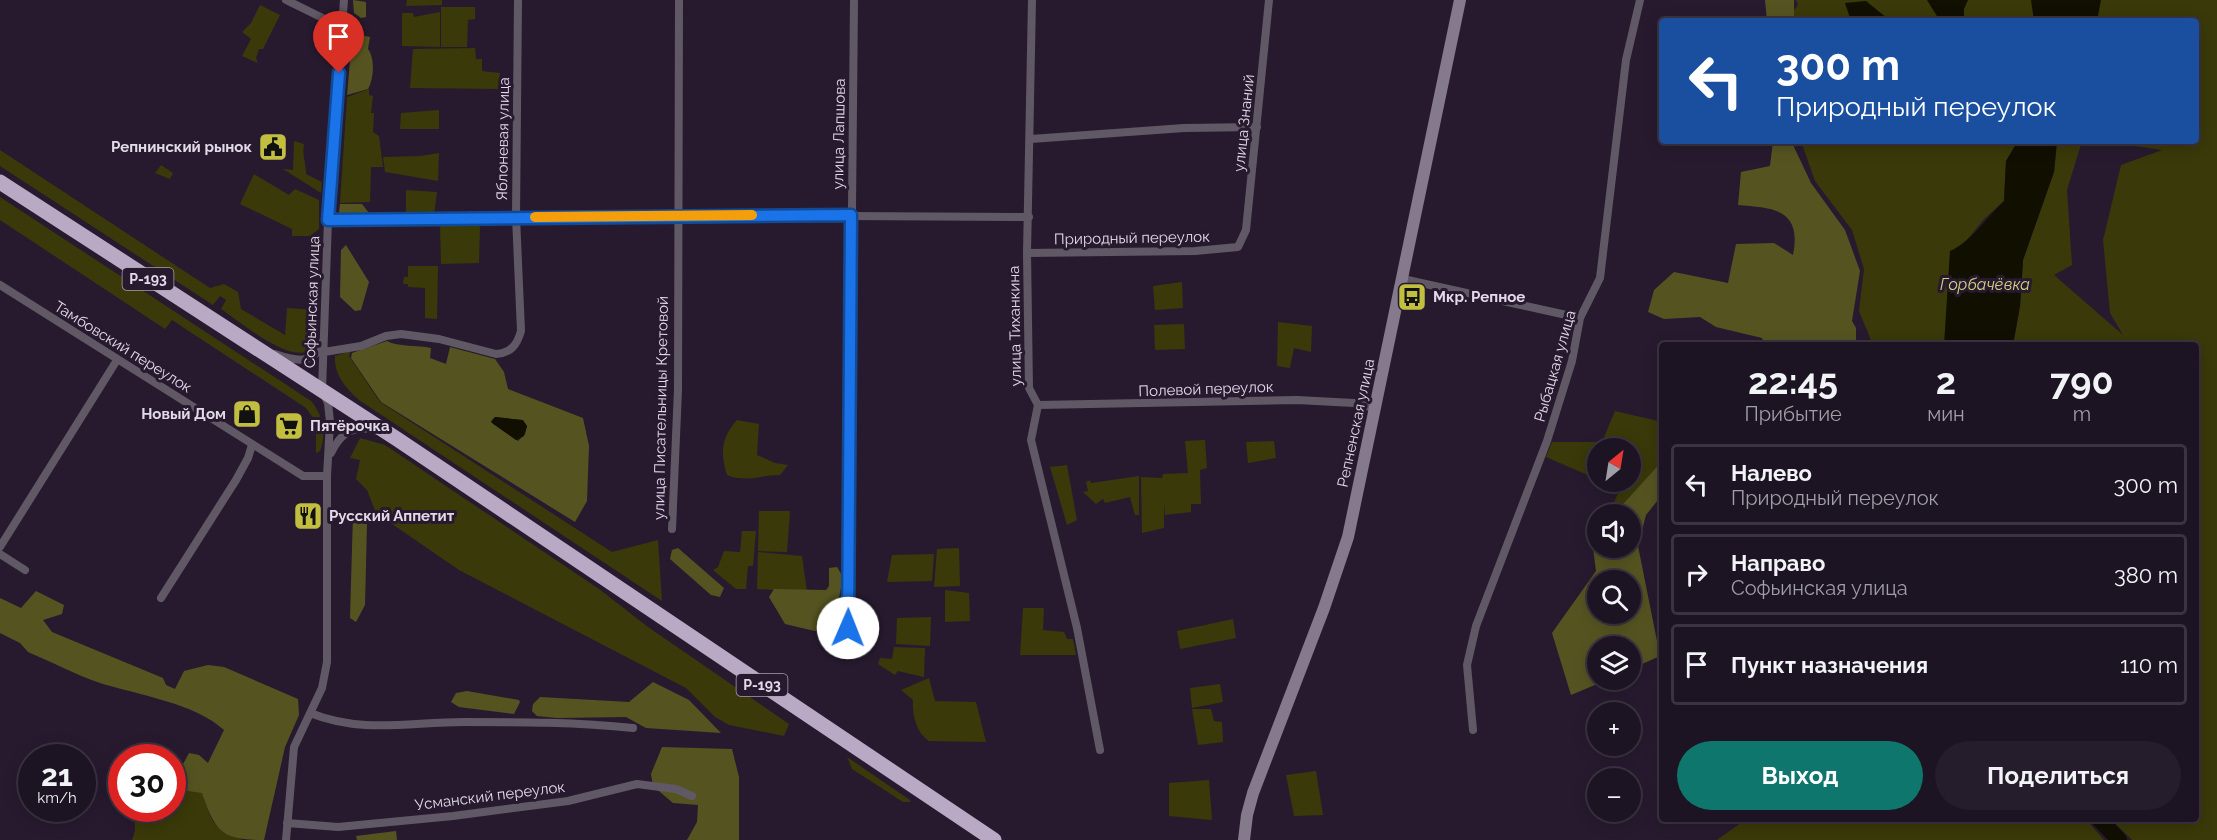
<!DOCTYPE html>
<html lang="ru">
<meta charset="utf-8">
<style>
body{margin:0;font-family:Raleway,sans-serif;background:#251d2b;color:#f1f3f6;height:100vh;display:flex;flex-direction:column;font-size:22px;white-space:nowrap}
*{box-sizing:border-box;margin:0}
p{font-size:20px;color:#a09ea6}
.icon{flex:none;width:33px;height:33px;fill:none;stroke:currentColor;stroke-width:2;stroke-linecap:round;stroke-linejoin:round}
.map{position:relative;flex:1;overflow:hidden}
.panel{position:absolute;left:1659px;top:342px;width:540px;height:480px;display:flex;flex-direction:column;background:#1d1423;border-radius:6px;box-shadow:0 3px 15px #0003,0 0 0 2px #3b3341}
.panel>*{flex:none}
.guide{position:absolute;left:1659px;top:18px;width:540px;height:126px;border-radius:6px;box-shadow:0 3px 15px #0003,0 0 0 2px #3b3341;background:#1a4fa0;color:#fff;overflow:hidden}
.needle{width:39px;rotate:30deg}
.buttons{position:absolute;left:1587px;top:438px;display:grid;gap:12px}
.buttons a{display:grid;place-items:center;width:54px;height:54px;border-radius:50%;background:#1d1423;box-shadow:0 3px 15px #0003,0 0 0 2px #3b3341;font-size:30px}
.speed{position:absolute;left:18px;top:744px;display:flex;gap:12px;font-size:30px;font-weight:700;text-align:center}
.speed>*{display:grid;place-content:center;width:78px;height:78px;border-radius:50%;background:#1d1423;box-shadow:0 3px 15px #0003,0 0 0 2px #3b3341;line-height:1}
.speed small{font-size:15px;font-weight:400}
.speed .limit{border:9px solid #d22;background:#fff;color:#111}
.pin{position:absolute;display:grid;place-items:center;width:51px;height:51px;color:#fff;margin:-62px -26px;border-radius:50% 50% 50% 0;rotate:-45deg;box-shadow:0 0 6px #0007}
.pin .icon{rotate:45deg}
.me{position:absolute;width:66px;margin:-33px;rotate:1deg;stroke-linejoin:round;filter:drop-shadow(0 0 4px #0008)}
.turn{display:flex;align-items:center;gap:21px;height:126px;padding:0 18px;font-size:27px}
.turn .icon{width:78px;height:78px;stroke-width:2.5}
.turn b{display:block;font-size:42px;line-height:51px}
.eta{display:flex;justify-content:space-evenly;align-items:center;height:102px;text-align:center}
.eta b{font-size:36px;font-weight:700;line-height:42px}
.button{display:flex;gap:12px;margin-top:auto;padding:12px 18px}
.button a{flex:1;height:69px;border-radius:36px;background:#0f766e;color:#fff;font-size:24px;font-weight:700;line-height:69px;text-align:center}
.button a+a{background:#251d2b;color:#f1f3f6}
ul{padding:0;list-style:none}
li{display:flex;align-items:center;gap:18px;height:81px;margin:0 12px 9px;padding:0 6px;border:3px solid #3b3341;border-radius:6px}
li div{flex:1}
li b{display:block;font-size:22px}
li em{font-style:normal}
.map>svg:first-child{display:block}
</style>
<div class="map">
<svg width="2217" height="840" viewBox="0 0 2217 840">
<rect width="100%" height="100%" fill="#271a2f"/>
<!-- green -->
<path fill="#3a3909" d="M407 0H442V5L406 6Z
M1796 0H2217V840H2132L2111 819H2196V345H2013L2020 306 2023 260 2054 172 2057 141H2082L2067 190 2072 265 2054 275 2123 335 2110 313 2103 240 2121 165 2162 150 2121 144 2122 141H2196V21H1786L1798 5Z
M260 5 280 15 263 49H259L256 58 258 63 242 56 251 39 242 32 251 23Z
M441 7H475V19L468 20 467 47H441Z
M440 12V47L402 46V13H413L414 17Z
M475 48 476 59H482V71L500 73 498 89 410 88 413 49Z
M369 89V95L373 96 371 113H374L373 132 379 136 383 167H371L370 202 340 203 347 97Z
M439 110V129H400L401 113Z
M294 141 304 144C302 156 306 162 306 174L322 182 321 193 283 169 293 170Z
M1801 141H2018L2006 161 2004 201 1984 219 1963 245 1989 345H1873L1859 311 1864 269 1852 230 1815 181Z
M0 150 210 288 224 284 238 292 241 309 285 335 287 308 316 310 315 317 309 325 305 345 310 350C290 364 239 321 221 309L226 300 220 296 213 305 0 166Z
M439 153 438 181 385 172 383 157 420 156Z
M161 165 173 173 170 179 155 173Z
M254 174 289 195 295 189 319 200V229L310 236H292V229L240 204Z
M406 190 437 192 434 215 406 213Z
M0 197 311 401C323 415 327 433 320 451L316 453V422L306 408 172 320 165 329 0 220Z
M440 224 480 225 479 263 441 264Z
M408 266H438L437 319 425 318V288L408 287V284H403L404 277H408Z
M1182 282 1183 308 1155 310 1153 286Z
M1278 322 1312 326 1311 352 1294 348 1290 368 1277 366Z
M1184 324 1185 349 1155 350 1154 325Z
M351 351 349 356 380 402 612 552 658 540 662 601 359 400C346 388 334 375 335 356Z
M1615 411 1662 422V461L1614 514H1609L1620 489 1603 482H1630V448H1598L1597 479 1546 457 1552 442H1602Z
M737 420 759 424 757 455 775 463 788 465 780 475C761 475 745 483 727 475 720 453 721 438 737 420Z
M360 438 385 445 599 589 648 627 789 724 784 736 729 725 715 717 686 688 459 570 376 513 367 490 356 479 360 460 350 458Z
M1205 440 1207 468 1200 470 1201 504H1191V512L1165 515 1164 503V528L1142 533 1141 477 1162 478 1163 474 1188 473 1185 441Z
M1274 441 1276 458 1248 463 1246 442Z
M1067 465 1077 520 1067 525 1050 467Z
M1139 476V515H1135L1130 497 1105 503 1103 499 1096 504 1083 492 1088 491 1086 482 1090 480 1091 483Z
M759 511H790L787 552 758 551Z
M742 531H756L753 566H748L746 589H736L713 570 718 567 724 551 740 552Z
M959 548 960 586 934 587 937 549Z
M758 552 802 556 807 592 757 589Z
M934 554 932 581 887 582 892 555Z
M945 590 969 593 970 621 945 622Z
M1023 608H1044L1043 630 1064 632 1067 639H1073L1076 655H1020Z
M931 617 930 646 896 644 897 618Z
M1233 619 1236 638 1180 649 1177 631Z
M894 647 925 648 924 677 898 671 895 675 878 664 880 658 892 659Z
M929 678 935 701 976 702 986 742 929 741C916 732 912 715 913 700L901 690Z
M1220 684 1223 702 1192 708 1190 688Z
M1192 709H1211L1214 721 1222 722 1223 742 1198 745Z
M847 757 910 800V802H903L852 769Z
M173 770 176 777 202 792C213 825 211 827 243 840H132L135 831 134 809 172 808Z
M1316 771 1323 815 1294 816 1286 775Z
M1209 780 1212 820 1169 816V783Z
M1746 819H2086L2104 840H1717Z"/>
<!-- forest -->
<path fill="#555421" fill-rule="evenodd" d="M353 0 366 2V17L361 18 354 13Z
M1765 0H1794V21H1767Z
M360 35 370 37 368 49C375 58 374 79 368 89L347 95 352 38Z
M1773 141H1794V147L1811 183 1845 230 1860 271 1852 321 1856 328V345H1764L1762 338 1716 327 1700 317 1664 319 1648 312 1654 290 1674 272 1728 283 1736 244 1774 243 1793 255C1802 209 1774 208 1738 205L1741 172 1770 166Z
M340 204H362L369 213 367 217 343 216 339 212Z
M346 245 369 282 361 310 355 311 340 297 341 250Z
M387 341C398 347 417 345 431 348L430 358 446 364 450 347 495 359 504 372 508 389 583 418 589 446 587 501 575 522 381 402 351 358 352 353ZM495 417 521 420 527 426 525 434 518 441 493 424 491 421Z
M1662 461V495L1646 515 1638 546 1660 656 1631 669 1630 646H1598V680H1607L1571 695 1552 633 1596 571 1592 540 1597 533 1598 548H1630V514H1614ZM1630 580V614H1598V580Z
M353 514 367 523 365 605 356 622 350 618Z
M678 548 724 588 720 597 711 595 670 559 672 550Z
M837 567 843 577 833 631 819 632 785 624 769 597 774 589 826 590 829 586V568Z
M36 591 64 605 62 614 43 620 52 632 163 678 166 685 175 689 184 671 208 665 224 667 298 699 299 715 285 747 264 840C221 840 215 831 202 793L188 791 176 777 189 753 199 755 208 763 224 730C195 703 138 695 100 683 76 675 52 662 28 652L20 643 0 633V598L21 608Z
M653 682 689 700 721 733 646 728 626 717 557 718 537 716 532 711 533 704 540 697 629 702Z
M467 691 519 700 520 702 514 714 459 707 451 702 456 693Z
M662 747 732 749 739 777V840H687L697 822 698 805 673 803 653 786 651 774Z
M396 831 397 840H357L356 836Z"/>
<!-- water -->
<path fill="#100f00" d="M1927 0H1968L1964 9V21H1940Z
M2031 0H2101L2097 21H2034Z
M1866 1 1888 19 1891 21H1851L1845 3Z
M2018 141H2057L2054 172 2023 260 2020 306 2013 345H1944L1950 251C1971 242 1986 218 2004 201L2006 161Z
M495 417 523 420 527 426 524 436 516 440 491 422Z"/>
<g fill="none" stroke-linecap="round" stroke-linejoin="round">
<!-- river -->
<path stroke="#100f00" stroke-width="16" d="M2099 819 2119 840"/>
<!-- street -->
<path stroke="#605965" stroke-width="8" d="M286 0 343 28
M1032 0 1027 253 1029 388 1038 405 1031 440 1077 628 1100 750
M1031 139 1184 128 1257 127
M328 220 677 215 1029 217
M1027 253 1195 251 1238 247 1246 230 1269 0
M1403 279 1580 318
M0 285 303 476H327
M324 352 361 346 386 336 401 334 439 339 496 354C511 353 517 345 521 331L516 217 518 0
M275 354C295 361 315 366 323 341
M1038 405 1297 400 1354 403 1374 408
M331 453C341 432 354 424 378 431
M672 529 678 390 679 0
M0 547 117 360
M0 554 25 570
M161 598 236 480 248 458 252 445
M848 628 854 0
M310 713C363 734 409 722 464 722 520 722 577 722 633 728
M1473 730 1467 665 1476 626 1547 441 1572 361 1580 318 1600 278 1626 60 1640 0
M287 823 338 827 453 816 568 801 637 784 676 789 692 796
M286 840 294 747 322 688 327 662V476L330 422 328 403 322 390 328 220 344 0"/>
<!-- secondary -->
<path stroke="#847a8b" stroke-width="12" d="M1244 840 1247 815 1253 793 1324 608 1348 537 1460 0"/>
<!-- highway -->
<path stroke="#baa9c5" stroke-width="15" d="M0 182 397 439 994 840"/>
</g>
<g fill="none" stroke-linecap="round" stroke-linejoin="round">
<!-- route casing -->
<g stroke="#114b97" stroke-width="15">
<path id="route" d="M339 73 328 220 851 215 848 628"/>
</g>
<!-- route -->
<use href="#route" stroke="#1a73e8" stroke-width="10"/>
<!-- slow -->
<path stroke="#f59e0b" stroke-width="10" d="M535 217 752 215"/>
</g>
<!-- icons -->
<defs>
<g id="civic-square" transform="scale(1.5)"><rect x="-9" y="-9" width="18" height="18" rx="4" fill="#c1be40" stroke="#271a2f"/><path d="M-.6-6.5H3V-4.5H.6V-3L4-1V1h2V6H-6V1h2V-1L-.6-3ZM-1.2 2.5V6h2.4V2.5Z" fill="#111"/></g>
<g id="bus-square" transform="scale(1.5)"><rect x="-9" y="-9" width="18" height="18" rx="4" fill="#c1be40" stroke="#271a2f"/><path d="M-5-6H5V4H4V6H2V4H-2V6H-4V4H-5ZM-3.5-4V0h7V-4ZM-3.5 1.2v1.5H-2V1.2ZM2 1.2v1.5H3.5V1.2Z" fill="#111"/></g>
<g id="shop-square" transform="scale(1.5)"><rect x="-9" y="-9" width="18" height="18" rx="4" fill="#c1be40" stroke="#271a2f"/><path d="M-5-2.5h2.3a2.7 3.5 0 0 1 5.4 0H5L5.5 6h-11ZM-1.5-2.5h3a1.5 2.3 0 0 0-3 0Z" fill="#111"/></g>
<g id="supermarket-square" transform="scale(1.5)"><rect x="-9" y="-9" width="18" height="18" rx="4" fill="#c1be40" stroke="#271a2f"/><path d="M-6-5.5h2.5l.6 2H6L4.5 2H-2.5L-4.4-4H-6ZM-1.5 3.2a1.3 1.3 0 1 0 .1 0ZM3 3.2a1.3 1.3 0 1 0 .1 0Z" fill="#111"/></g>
<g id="restaurant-square" transform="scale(1.5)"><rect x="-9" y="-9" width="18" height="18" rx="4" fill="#c1be40" stroke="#271a2f"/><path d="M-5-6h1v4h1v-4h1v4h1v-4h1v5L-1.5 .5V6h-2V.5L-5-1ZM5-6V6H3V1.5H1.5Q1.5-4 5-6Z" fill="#111"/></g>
</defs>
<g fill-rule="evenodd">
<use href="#civic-square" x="273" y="147"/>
<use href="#bus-square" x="1412" y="297"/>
<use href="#shop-square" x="247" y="414"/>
<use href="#supermarket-square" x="289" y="426"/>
<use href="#restaurant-square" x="308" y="516"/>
</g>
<g text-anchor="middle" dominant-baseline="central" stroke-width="6" stroke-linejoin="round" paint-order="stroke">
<!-- shield labels -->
<g fill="#271a2f" stroke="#aaa0b0" stroke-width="1.5">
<rect x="122.5" y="268" width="51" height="22" rx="4.5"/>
<rect x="736.5" y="674" width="51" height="22" rx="4.5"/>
</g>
<g font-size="14" font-weight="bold" fill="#e2dae8">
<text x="148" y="279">Р-193</text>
<text x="762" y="685">Р-193</text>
</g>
<!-- street labels -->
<g font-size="15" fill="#e2dae8" stroke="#271a2f">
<text transform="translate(1244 123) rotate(-84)">улица Знаний</text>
<text transform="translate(839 134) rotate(-89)">улица Лапшова</text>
<text transform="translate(503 139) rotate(-89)">Яблоневая улица</text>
<text transform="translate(1132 238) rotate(-1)">Природный переулок</text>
<text transform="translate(312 302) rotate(-88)">Софьинская улица</text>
<text transform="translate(1015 326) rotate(-91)">улица Тиханкина</text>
<text transform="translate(123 347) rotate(32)">Тамбовский переулок</text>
<text transform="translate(1555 366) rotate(-74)">Рыбацкая улица</text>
<text transform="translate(1206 389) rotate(-2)">Полевой переулок</text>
<text transform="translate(661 408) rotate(-89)">улица Писательницы Кретовой</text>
<text transform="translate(1356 423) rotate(-78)">Репненская улица</text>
<text transform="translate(490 796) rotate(-7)">Усманский переулок</text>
</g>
<!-- poi labels -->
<g font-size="15" font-weight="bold" fill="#e2dae8" stroke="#271a2f" text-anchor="start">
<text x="252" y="147" text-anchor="end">Репнинский рынок</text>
<text x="1433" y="297">Мкр. Репное</text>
<text x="226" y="414" text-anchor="end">Новый Дом</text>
<text x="310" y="426">Пятёрочка</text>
<text x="329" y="516">Русский Аппетит</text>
</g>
<!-- water labels -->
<g font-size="16" font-style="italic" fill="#d4d384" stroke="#271a2f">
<text x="1985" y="284">Горбачёвка</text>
</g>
</g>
</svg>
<div class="buttons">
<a><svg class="needle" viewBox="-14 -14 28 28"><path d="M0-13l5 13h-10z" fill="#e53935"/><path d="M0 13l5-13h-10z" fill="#a09ea6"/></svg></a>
<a><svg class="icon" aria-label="sound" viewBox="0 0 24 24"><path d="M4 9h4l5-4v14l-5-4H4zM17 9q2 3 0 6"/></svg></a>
<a><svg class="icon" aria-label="search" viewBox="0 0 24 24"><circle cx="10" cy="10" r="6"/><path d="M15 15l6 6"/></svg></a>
<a><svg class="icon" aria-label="layers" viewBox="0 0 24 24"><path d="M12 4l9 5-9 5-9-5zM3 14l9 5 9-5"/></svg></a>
<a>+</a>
<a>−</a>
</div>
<div class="speed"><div>21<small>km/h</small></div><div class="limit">30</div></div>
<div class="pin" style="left:339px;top:73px;background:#d93025"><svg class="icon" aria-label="arrive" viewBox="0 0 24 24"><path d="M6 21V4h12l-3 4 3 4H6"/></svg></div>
<svg class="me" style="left:848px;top:628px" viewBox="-20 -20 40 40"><circle r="19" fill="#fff"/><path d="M0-13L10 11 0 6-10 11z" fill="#1a73e8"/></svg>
<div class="guide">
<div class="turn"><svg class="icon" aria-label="left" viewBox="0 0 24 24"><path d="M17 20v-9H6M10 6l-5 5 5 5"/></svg><div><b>300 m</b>Природный переулок</div></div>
</div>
<section class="panel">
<div class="eta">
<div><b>22:45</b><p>Прибытие</p></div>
<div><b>2</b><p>мин</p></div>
<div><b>790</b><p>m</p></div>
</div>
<ul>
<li><svg class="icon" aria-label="left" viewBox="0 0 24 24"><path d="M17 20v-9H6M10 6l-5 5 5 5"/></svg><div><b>Налево</b><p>Природный переулок</p></div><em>300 m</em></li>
<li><svg class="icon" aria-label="right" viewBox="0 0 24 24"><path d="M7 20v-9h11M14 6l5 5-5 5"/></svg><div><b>Направо</b><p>Софьинская улица</p></div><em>380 m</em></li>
<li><svg class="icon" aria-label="arrive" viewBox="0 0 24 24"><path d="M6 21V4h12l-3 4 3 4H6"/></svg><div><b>Пункт назначения</b></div><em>110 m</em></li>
</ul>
<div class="button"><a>Выход</a><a>Поделиться</a></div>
</section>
</div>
